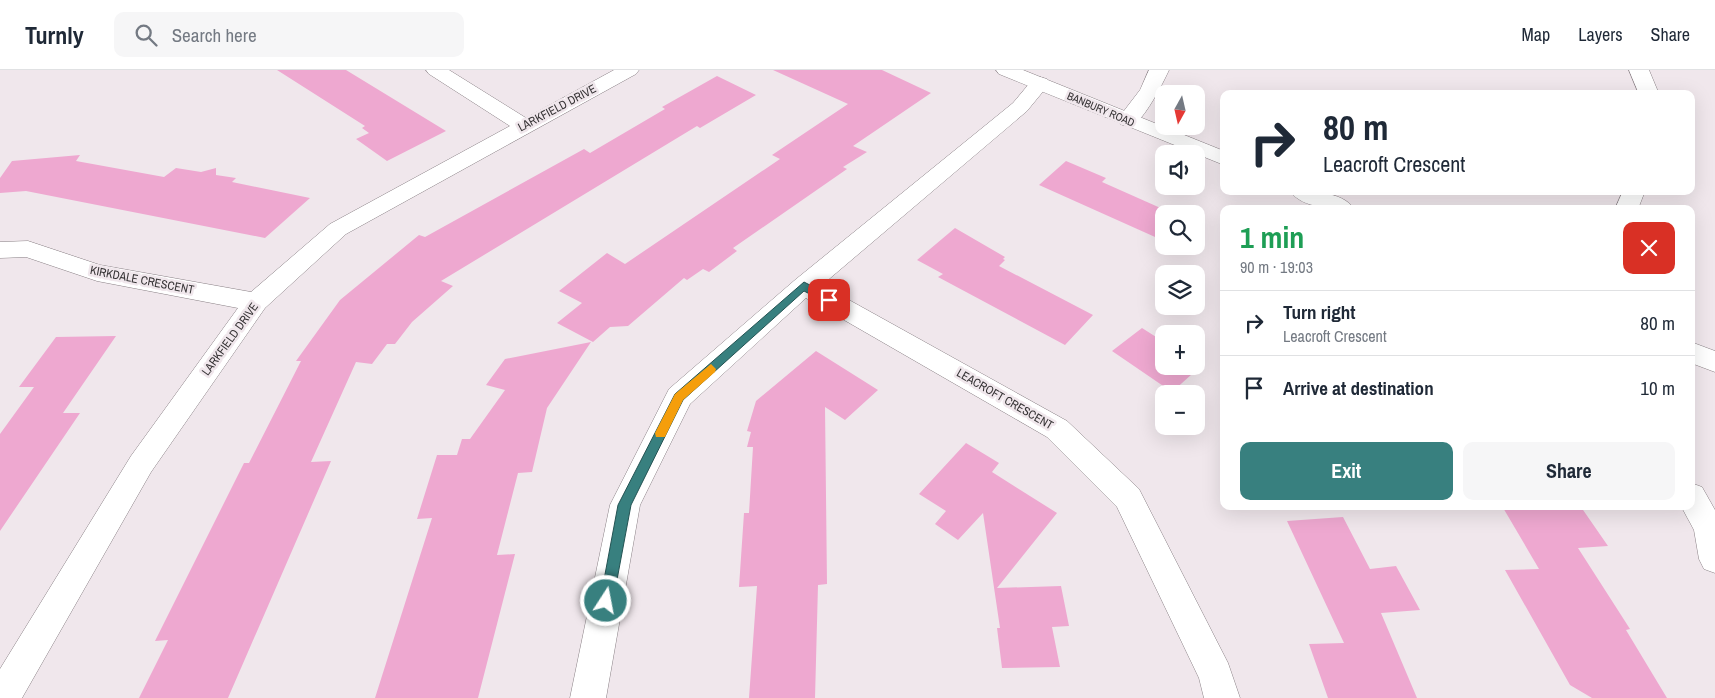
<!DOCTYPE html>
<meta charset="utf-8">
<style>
body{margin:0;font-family:"Archivo Narrow",sans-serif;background:#f6f6f7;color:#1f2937;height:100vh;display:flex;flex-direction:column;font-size:19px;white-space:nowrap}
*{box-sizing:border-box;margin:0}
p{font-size:16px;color:#747a83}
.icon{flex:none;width:28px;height:28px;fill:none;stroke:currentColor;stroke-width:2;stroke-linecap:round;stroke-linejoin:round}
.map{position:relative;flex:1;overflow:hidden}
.details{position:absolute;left:1220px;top:135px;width:475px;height:305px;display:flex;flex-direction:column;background:#fff;border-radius:10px;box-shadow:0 5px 20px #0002}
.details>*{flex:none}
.guide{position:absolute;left:1220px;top:20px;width:475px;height:105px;border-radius:10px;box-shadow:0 5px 20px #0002;background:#fff;color:#1f2937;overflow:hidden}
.needle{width:32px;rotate:188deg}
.tools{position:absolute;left:1155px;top:15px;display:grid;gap:10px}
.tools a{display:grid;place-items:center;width:50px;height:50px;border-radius:10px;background:#fff;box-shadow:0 5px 20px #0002;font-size:25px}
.pin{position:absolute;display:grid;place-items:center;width:42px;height:42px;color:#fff;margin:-21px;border-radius:10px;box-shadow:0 2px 8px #0006}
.me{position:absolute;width:55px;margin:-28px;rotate:11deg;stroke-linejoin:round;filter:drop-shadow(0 0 4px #0008)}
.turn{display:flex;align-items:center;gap:18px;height:105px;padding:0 20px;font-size:22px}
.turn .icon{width:65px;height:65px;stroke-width:2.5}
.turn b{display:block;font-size:35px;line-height:42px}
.round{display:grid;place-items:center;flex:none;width:52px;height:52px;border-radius:10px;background:#f6f6f7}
.headline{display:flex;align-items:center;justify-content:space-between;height:85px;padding:0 20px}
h1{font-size:30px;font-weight:700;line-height:38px;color:#1e9e55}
.primary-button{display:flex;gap:10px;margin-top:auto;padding:10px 20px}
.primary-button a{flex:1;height:58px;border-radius:10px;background:#38807f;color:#fff;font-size:20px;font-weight:700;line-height:58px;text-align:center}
.primary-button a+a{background:#f6f6f7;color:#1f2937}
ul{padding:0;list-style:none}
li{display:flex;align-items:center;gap:15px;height:65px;padding:0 20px;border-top:1px solid #e0e1e3}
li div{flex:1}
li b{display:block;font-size:19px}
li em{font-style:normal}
header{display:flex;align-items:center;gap:30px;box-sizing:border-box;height:70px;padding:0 25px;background:#fff;border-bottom:1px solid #e0e1e3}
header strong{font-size:24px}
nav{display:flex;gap:28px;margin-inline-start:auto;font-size:18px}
.search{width:350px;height:45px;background:#f6f6f7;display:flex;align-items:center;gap:12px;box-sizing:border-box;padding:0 18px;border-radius:10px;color:#747a83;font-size:19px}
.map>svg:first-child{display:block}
</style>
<header>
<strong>Turnly</strong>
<div class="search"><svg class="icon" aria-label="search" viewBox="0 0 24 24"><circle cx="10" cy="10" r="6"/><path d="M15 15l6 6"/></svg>Search here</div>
<nav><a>Map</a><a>Layers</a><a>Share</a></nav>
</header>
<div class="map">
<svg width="1715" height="628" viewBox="0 0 1715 628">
<rect width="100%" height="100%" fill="#f0e7ec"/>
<!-- building -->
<path fill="#eea8d0" d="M277 0H346L446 61 387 91 356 69 369 63 362 58 365 56Z
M773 0H882L931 23 853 76 867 82 843 97 847 99 733 178 737 181 709 202 703 199 687 210 684 208 628 256 610 257 593 272 557 253 582 233 559 221 607 183 625 194 780 89 772 85 848 34Z
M717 6 756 25 700 58 697 56 441 211 453 216 412 252 395 274H387L372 294 356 292 311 392 331 391 228 628H139L168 570 155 571 244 393H249L301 291H296L340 230 419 165 425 167 584 79 590 83 665 39 662 37Z
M80 85 76 91 164 107 176 98 201 102 216 98V105L236 108 232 112 310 128 265 168 26 121 0 123V108L12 91Z
M1066 91 1106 108 1102 112 1174 144H1164V171L1039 115Z
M955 158 1005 187 1003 189 1005 190 999 196 1093 245 1065 275 938 207 943 204 917 190Z
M1142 258 1164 272V296H1196V293L1201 296 1172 322 1112 281Z
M116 266 63 343H80L0 461V364L34 317H19L56 267Z
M591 272 547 338 532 402 518 403 497 485 515 484 478 628H375L432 448 417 449 437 385H457L462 369H470L505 320 486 315 505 289Z
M816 281 878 320 845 350 825 337 827 514 818 515 815 628H749L757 516 739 517 744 443H749L753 377H747L751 362 747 361 756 331Z
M966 373 999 393 992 402 1057 443 997 518 1061 516 1069 556 1052 557 1060 597 1002 598 997 558H1000L983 443 958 470 935 454 946 441 919 424Z
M1502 436 1581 437 1608 476 1578 478 1630 559 1626 560 1667 628H1592L1570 615 1505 500 1539 499Z
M1343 447 1370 499 1396 496 1420 540 1381 543 1417 628H1328L1309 574 1344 573 1287 451Z"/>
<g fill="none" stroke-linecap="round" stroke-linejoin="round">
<!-- minor casing -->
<g stroke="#898085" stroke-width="1">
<path id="minor" d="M426 0H449L526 48 614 0H639L636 4 346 164 265 238 151 402 22 628H0V599L131 386 238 238 97 211 26 187 0 188V172L28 171 100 195 251 222 330 154 510 56 429 4Z
M1149 0H1169C1162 15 1147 44 1135 54 1130 57 1125 56 1120 54L1117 50 1140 20Z
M1629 0H1649L1659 24H1639Z
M1040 7 1047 9 1050 13 1027 41 822 215 1067 351 1139 419 1228 593 1240 628H1204L1199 608 1117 437 1047 367 806 228 690 334 640 435 606 628H570L610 435 669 319 795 210 1013 33 1033 9Z
M1623 121H1645L1638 139H1615Z
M1691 413 1702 417 1715 440V503L1704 499 1699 489 1694 460 1681 436H1691Z"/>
</g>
<!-- tertiary casing -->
<g stroke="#898085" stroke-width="1">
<path id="tertiary" d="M996 0H1023L1224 81V95L999 4Z
M1290 121C1309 121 1343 121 1354 139 1335 139 1302 139 1290 121Z
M1691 272 1715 281V302L1691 293Z"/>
</g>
<!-- minor -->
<use href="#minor" fill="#fff" fill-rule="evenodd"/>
<!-- tertiary -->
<use href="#tertiary" fill="#fff" fill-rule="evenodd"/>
</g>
<!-- route -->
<path fill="#38807f" stroke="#245353" d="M804 212 833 227V232H825L804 221 683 330 631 435 613 531 611 536 606 538 602 536 600 531 618 435 675 324Z"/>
<!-- slow -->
<path fill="#f59e0b" d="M711 294 716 299 715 302 683 330 665 367H656L655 363 675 324Z"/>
<g text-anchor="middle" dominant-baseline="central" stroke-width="5" stroke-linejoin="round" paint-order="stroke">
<!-- far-street labels -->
<g font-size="11" fill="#363335" stroke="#f0e7ec">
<text transform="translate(1101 39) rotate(23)">BANBURY ROAD</text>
</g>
<!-- street labels -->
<g font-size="12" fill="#363335" stroke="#f0e7ec">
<text transform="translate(557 38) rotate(-28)">LARKFIELD DRIVE</text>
<text transform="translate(142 210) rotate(11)">KIRKDALE CRESCENT</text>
<text transform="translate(230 269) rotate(-54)">LARKFIELD DRIVE</text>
<text transform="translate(1005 329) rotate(30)">LEACROFT CRESCENT</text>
</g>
</g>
</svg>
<div class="tools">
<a><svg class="needle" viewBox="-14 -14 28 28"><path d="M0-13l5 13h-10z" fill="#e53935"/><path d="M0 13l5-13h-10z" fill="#747a83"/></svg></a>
<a><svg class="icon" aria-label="sound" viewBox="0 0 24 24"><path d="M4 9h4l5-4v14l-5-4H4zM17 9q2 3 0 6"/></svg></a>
<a><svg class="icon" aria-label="search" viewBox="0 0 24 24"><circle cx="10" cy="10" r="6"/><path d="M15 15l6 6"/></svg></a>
<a><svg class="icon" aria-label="layers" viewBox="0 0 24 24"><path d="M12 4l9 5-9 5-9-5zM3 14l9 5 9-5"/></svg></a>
<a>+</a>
<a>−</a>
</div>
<div class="pin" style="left:829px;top:230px;background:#d93025"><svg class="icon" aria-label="arrive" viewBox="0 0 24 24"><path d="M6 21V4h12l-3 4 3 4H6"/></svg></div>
<svg class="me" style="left:606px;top:531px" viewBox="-20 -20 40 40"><circle r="17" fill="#38807f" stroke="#fff" stroke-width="3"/><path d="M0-11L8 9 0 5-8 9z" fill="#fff"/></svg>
<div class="guide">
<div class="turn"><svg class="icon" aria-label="right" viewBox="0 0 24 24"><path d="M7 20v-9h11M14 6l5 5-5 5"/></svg><div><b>80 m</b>Leacroft Crescent</div></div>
</div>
<section class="details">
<div class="headline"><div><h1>1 min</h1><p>90 m · 19:03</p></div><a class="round" style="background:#d93025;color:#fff"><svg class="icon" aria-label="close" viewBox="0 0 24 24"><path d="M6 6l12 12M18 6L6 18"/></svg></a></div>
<ul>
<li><svg class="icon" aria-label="right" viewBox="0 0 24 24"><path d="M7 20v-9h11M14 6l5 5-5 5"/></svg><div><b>Turn right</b><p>Leacroft Crescent</p></div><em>80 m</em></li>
<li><svg class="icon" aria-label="arrive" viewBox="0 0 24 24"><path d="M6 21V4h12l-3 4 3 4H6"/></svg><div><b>Arrive at destination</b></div><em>10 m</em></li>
</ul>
<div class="primary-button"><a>Exit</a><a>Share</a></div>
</section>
</div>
